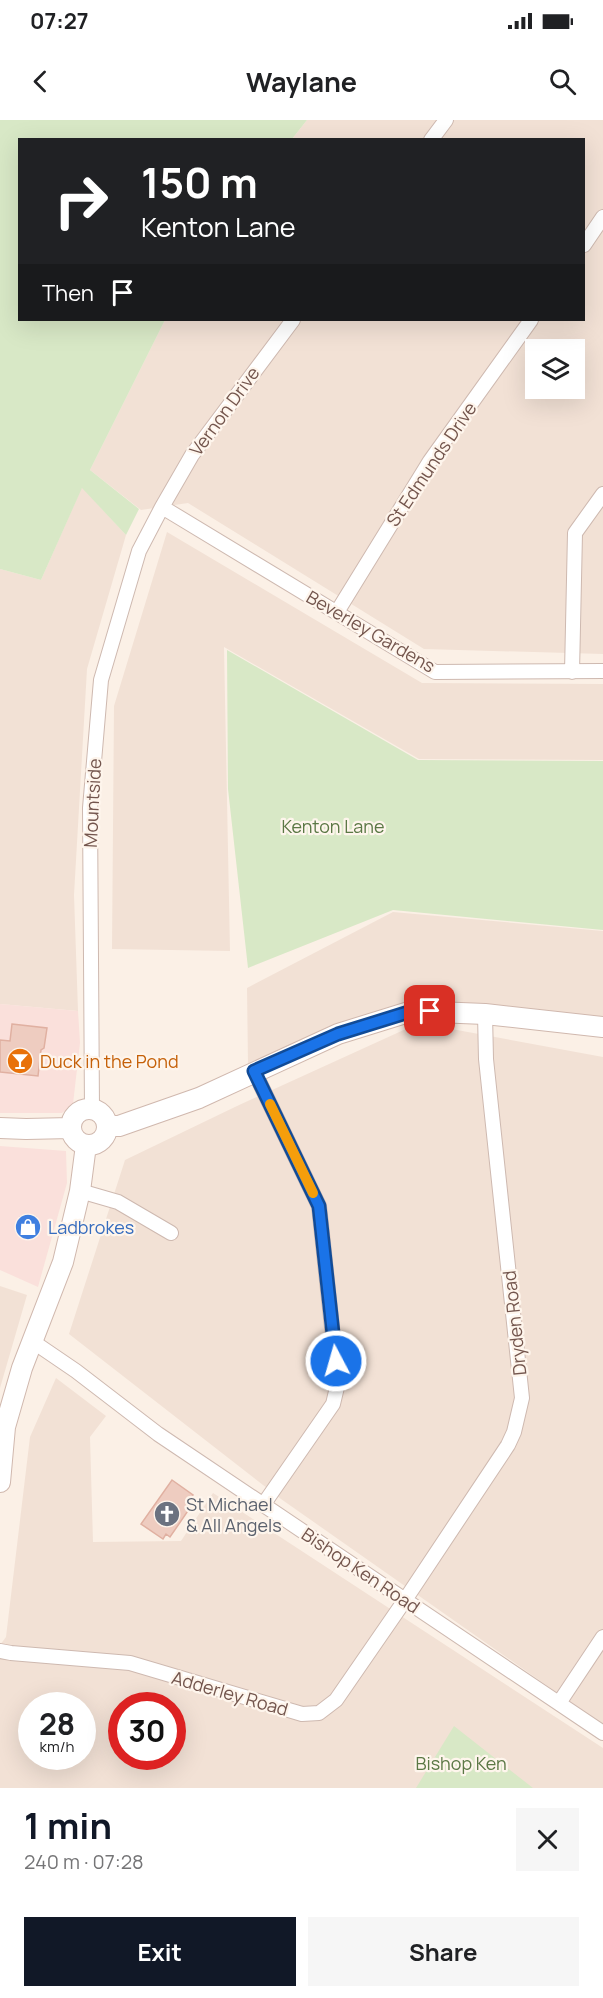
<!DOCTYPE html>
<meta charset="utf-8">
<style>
body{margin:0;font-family:Manrope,sans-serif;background:#f6f6f6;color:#202124;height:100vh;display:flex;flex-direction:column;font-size:22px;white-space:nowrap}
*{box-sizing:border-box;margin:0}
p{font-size:20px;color:#757577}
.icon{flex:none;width:33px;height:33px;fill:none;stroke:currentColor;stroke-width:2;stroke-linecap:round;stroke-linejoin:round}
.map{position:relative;height:1668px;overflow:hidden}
.drawer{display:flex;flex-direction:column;background:#fff;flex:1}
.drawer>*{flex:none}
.top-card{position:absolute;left:18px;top:18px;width:567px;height:183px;border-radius:0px;box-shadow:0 6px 24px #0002;background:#202124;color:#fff;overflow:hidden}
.tools{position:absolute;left:525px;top:219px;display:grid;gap:12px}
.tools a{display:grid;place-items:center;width:60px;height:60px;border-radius:0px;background:#fff;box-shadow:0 6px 24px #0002;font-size:30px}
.speed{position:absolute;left:18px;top:1572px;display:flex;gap:12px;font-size:30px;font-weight:700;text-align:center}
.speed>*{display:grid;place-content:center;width:78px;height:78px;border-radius:50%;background:#fff;box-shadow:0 6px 24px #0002;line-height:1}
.speed small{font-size:15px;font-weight:400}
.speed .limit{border:9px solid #d22;background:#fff;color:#111}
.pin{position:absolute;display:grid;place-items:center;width:51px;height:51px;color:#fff;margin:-26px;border-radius:12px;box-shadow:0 3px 9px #0006}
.me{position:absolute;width:66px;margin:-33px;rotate:354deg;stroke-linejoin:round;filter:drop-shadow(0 0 4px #0008)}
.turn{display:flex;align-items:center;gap:21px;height:126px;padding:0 24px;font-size:27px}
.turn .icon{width:78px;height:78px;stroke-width:2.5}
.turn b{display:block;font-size:42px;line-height:51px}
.then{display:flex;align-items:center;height:57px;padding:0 24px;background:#0003;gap:12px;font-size:22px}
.round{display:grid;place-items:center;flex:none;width:63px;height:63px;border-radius:0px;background:#f6f6f6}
.headline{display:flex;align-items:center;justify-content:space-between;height:102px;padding:0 24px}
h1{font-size:36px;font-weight:700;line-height:45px;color:#111827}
.button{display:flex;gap:12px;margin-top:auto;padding:12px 24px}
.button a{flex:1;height:69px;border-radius:0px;background:#111827;color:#fff;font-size:24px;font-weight:700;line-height:69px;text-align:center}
.button a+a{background:#f6f6f6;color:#202124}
.status{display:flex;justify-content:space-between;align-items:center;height:42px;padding:0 30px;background:#fff;direction:ltr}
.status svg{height:16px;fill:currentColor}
header{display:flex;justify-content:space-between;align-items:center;height:78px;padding:0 24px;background:#fff;font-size:27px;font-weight:700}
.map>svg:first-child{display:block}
</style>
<div class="status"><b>07:27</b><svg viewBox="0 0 49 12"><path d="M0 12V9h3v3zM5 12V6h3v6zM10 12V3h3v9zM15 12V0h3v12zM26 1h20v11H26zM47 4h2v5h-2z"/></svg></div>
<header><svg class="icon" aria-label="back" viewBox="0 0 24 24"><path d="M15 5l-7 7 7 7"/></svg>Waylane<svg class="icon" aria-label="search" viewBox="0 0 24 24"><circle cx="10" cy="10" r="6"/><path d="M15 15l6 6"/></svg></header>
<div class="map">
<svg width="603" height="1668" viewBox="0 0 603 1668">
<rect width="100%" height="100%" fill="#fbf0e6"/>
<!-- residential -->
<path fill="#f2e1d5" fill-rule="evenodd" d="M307 0H603V534L424 529 188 383 141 390 90 350 165 200H584V20L292 19ZM536 230H574V268H536Z
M82 367 126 415 87 549 74 775 78 891 0 884V449L41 460Z
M167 412 422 563 603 564V640L419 639 224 527 230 831 112 829 114 586Z
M393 792 603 811V897L406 887 248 944 247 868Z
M419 903 603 937V1605L281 1379 69 1214 125 1040 237 986Z
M0 1166 27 1175 0 1268Z
M56 1258 106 1296 90 1317 93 1422 181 1421 213 1373 603 1628V1668H0V1525L6 1517 30 1317ZM32 1586H82V1636H32ZM122 1586H172V1636H122Z"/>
<!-- commercial -->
<path fill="#fae0db" d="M0 884 78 891 80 923 73 984 62 993H0Z
M0 1026 66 1031 67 1063 38 1167 0 1150Z"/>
<!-- green -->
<path fill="#d8e8c6" d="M0 0H307L292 19 20 20V200H165L90 350 139 389 126 415 82 368 41 460 0 449Z
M227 530 418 640 603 641V810L393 790 248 848 228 669Z
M454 1606 533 1668H416Z"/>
<!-- building -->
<path fill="#eeccc0" stroke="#e0b0a1" stroke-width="1.5" d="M12 904 47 908 44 928 41 930 38 956 0 952V920L10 921Z
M172 1360 193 1375 188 1382 192 1385 170 1417 166 1414 163 1419 141 1404Z"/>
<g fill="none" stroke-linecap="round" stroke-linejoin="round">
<!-- street casing -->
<g stroke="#ceb9b0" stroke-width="16">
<path id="street" d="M431 20 446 0
M584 125 603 97
M162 387 435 552 603 551
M337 492 430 341 531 200
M572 552 575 413 603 374
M254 951 319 1086 338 1263 333 1284 263 1385
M92 989 90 688 101 560 139 431 162 387 192 335 293 200
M80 1071 118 1082 171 1113
M32 1221 76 1251 158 1314 603 1613
M0 1531 11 1533 130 1543 302 1594 319 1593 336 1580 405 1480 508 1325 514 1312 522 1278 486 939 485 894
M559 1583 603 1517"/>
</g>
<!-- secondary casing -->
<g stroke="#d0b8ae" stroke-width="22">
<path id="secondary" d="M71 1007a18 18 0 1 1 36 0a18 18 0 1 1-36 0Z
M107 1006H119L199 978 338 914 412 891 485 894 603 907
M0 1008 26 1009 71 1008
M0 1362 5 1307 22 1248 63 1142 80 1071 86 1025"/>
</g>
<!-- street -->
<use href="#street" stroke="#fff" stroke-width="14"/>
<!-- secondary -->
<use href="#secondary" stroke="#fff" stroke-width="20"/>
</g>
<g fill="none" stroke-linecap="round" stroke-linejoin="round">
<!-- route casing -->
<g stroke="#114b97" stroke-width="15">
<path id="route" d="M336 1241 319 1086 254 951 338 914 412 891H430"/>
</g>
<!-- route -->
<use href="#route" stroke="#1a73e8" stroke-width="10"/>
<!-- slow -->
<path stroke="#f59e0b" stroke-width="10" d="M270 984 313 1073"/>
</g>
<!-- icons -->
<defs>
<g id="bar-disc" transform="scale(1.35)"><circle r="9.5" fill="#e8710a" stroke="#fef5ec"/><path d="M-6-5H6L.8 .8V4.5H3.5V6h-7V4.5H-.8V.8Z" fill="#fff"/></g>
<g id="shop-disc" transform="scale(1.35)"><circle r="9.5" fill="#3f7fe0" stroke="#fef5ec"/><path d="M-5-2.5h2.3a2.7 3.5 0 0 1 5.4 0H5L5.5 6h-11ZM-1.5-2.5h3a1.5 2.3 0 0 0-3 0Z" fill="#fff"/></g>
<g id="church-disc" transform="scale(1.35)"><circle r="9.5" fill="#6b7280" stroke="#fef5ec"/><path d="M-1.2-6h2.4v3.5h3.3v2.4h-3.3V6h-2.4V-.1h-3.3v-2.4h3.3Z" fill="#fff"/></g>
</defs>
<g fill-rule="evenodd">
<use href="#bar-disc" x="20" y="941"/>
<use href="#shop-disc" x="28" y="1107"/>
<use href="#church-disc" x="167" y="1394"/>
</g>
<g text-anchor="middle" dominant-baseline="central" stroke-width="4.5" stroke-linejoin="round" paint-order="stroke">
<!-- street labels -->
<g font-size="18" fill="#73554d" stroke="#fef5ec">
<text transform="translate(224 291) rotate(-54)">Vernon Drive</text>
<text transform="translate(431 344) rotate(-56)">St Edmunds Drive</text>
<text transform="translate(371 511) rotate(30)">Beverley Gardens</text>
<text transform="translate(92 683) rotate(-87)">Mountside</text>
<text transform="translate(514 1203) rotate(-96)">Dryden Road</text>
<text transform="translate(361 1450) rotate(34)">Bishop Ken Road</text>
<text transform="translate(230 1573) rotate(16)">Adderley Road</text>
</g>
<!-- park labels -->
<g font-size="18" fill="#5b7845" stroke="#fef5ec">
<text x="333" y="706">Kenton Lane</text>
<text x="461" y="1643">Bishop Ken</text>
</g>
<!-- food labels -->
<g font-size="18" fill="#c56008" stroke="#fef5ec" text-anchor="start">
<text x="40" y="941">Duck in the Pond</text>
</g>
<!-- shop labels -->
<g font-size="18" fill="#366cbe" stroke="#fef5ec" text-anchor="start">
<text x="48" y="1107">Ladbrokes</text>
</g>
<!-- worship labels -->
<g font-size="18" fill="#5b616d" stroke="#fef5ec" text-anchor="start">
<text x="186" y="1384">St Michael<tspan x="186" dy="21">&amp; All Angels</tspan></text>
</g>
</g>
</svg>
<div class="tools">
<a><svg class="icon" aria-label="layers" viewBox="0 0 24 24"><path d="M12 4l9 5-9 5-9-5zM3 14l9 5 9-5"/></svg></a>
</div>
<div class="speed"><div>28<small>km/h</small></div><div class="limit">30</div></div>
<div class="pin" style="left:430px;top:891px;background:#d93025"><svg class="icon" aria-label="arrive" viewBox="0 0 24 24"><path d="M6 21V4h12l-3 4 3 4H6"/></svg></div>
<svg class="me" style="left:336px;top:1241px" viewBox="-20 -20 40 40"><circle r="17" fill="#1a73e8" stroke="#fff" stroke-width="3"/><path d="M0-11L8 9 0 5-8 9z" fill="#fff"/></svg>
<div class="top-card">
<div class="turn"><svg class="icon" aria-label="right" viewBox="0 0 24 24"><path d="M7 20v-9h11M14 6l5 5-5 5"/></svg><div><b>150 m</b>Kenton Lane</div></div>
<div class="then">Then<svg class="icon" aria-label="arrive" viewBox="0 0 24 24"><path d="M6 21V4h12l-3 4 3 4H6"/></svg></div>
</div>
</div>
<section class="drawer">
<div class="headline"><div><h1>1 min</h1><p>240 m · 07:28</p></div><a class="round"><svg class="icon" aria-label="close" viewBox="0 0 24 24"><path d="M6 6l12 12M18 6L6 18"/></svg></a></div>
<div class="button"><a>Exit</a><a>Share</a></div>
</section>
